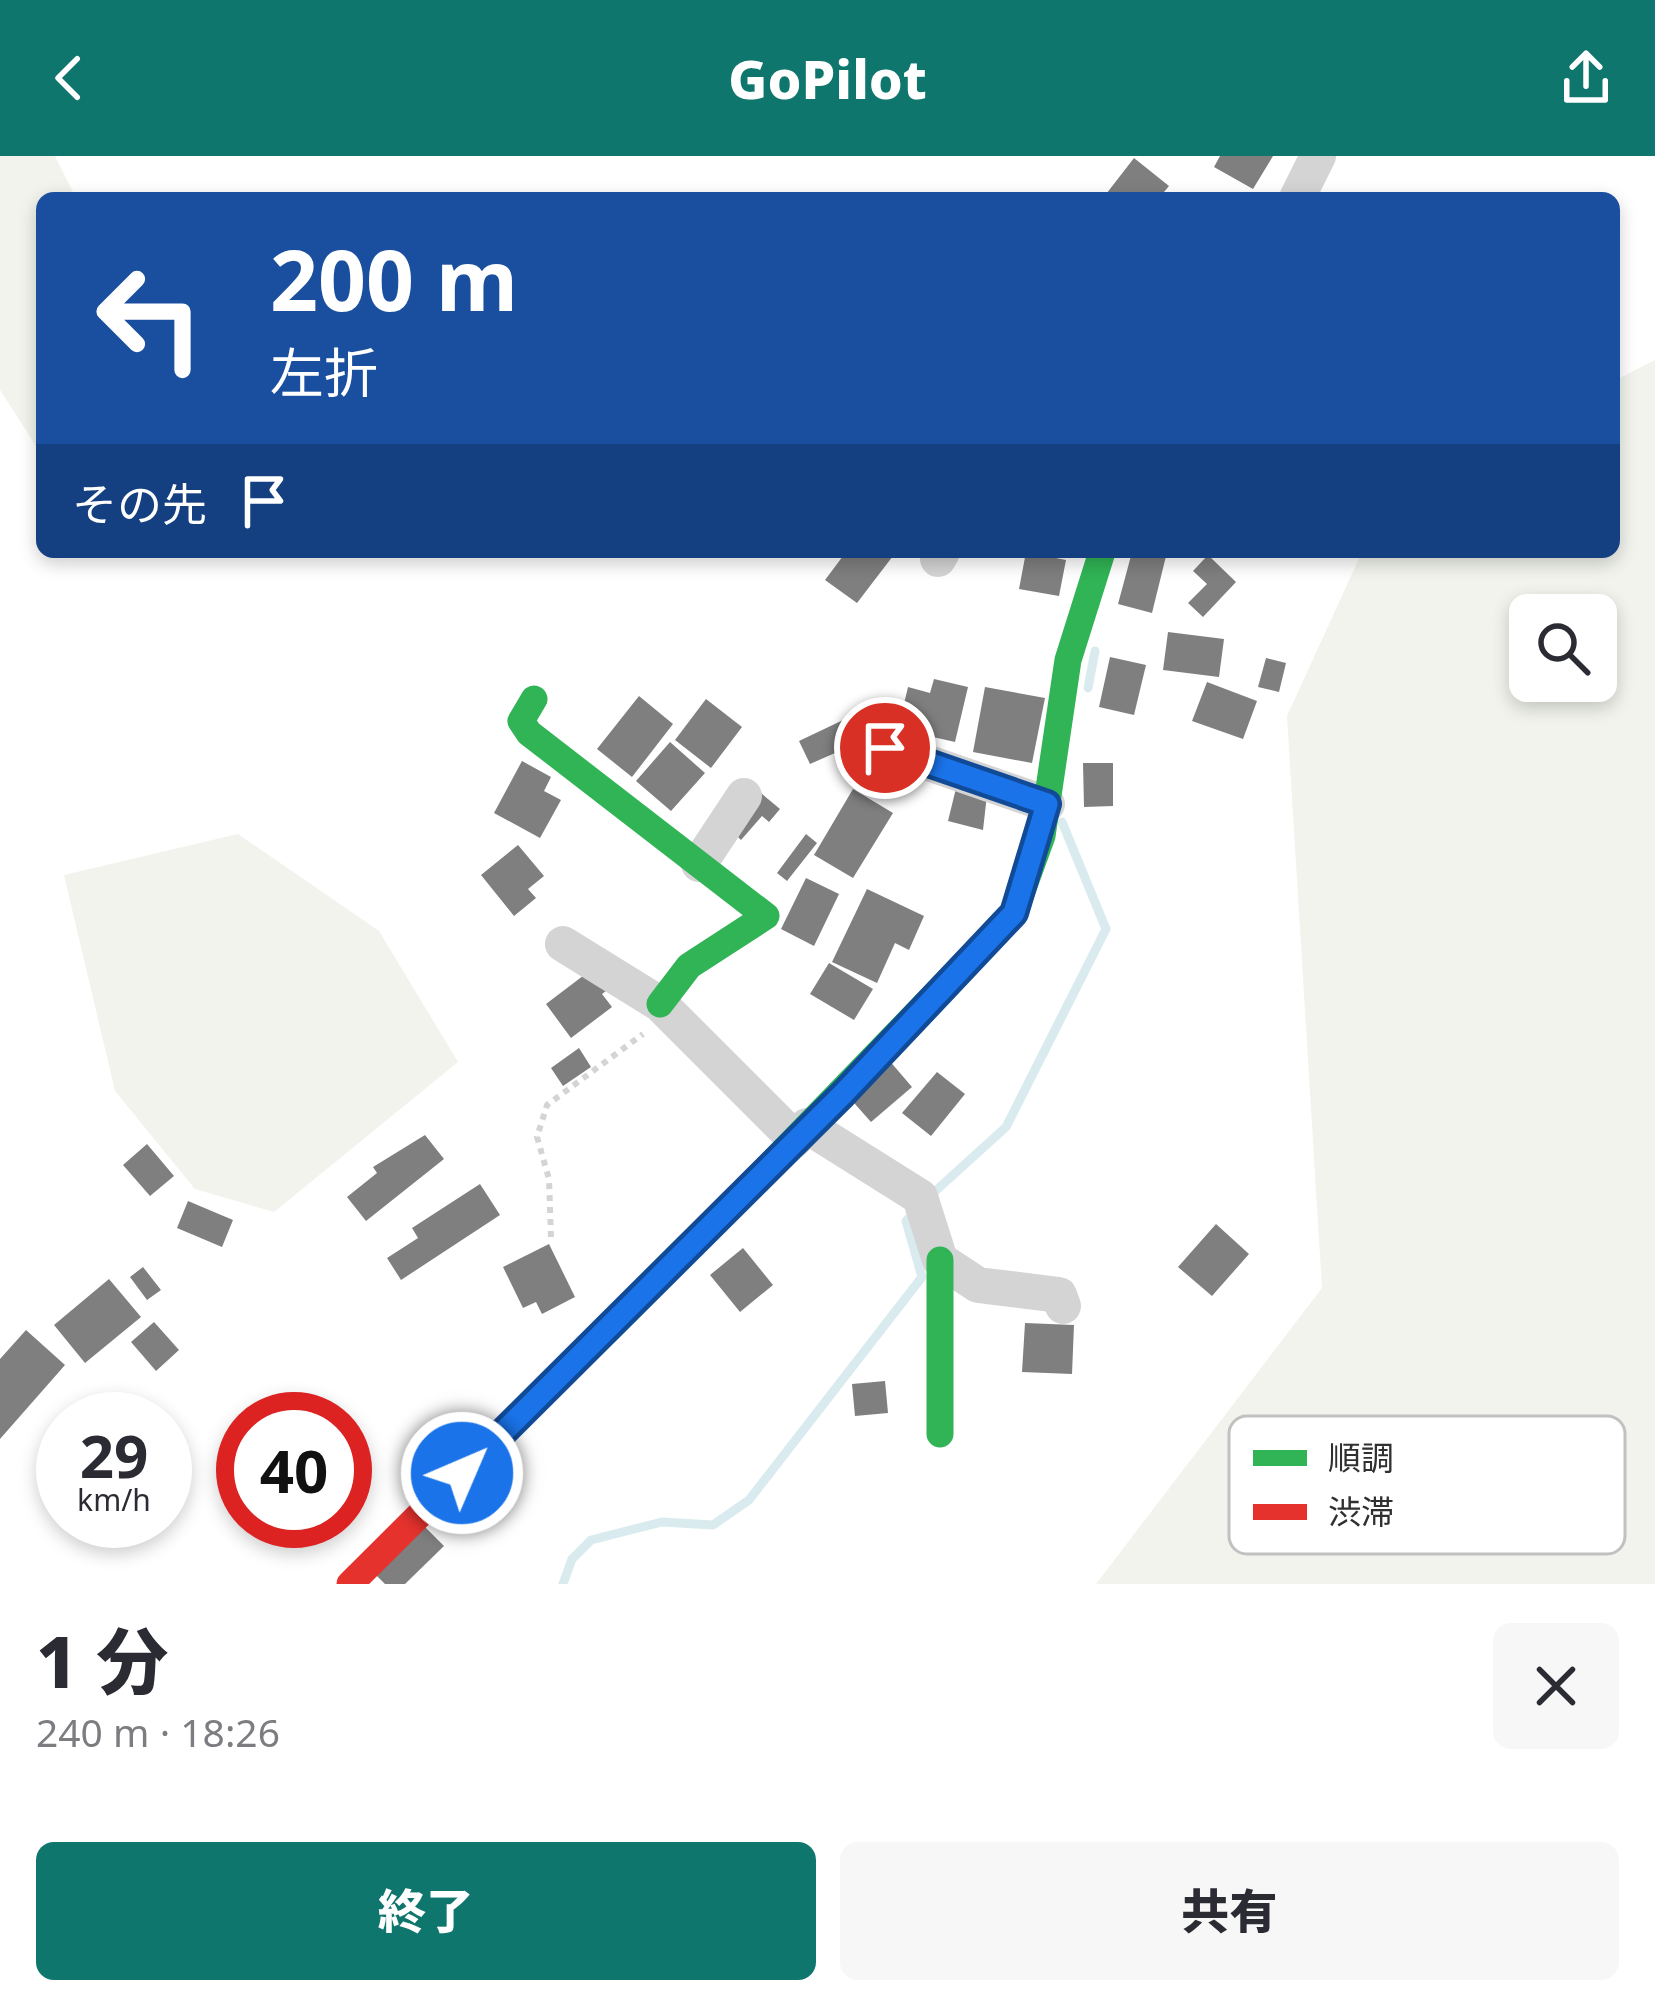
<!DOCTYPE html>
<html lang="ja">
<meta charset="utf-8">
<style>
body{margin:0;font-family:"Noto Sans","Noto Sans JP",sans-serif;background:#f7f7f7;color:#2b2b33;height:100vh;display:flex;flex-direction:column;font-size:45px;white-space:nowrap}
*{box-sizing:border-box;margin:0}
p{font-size:39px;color:#7c7c81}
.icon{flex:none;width:66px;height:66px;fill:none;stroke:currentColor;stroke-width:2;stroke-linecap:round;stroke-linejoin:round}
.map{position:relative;height:1428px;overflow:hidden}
.side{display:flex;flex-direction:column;background:#fff;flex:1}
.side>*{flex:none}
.banner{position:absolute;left:36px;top:36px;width:1584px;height:366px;border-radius:18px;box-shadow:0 6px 18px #0003;background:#1a4fa0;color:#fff;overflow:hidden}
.tools{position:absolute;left:1509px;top:438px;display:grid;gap:24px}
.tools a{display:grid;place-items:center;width:108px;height:108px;border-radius:18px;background:#fff;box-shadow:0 6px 18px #0003;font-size:60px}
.speed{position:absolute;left:36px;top:1236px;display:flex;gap:24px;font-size:60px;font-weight:700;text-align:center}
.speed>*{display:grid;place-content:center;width:156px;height:156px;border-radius:50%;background:#fff;box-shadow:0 6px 18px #0003;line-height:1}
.speed small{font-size:30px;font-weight:400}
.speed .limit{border:18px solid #d22;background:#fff;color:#111}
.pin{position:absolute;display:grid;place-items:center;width:102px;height:102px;color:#fff;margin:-51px;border:6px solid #fff;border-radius:50%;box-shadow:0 3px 12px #0007}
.me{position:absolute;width:132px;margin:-66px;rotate:45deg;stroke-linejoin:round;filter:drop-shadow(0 0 9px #0008)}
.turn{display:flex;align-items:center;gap:42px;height:252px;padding:0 36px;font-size:54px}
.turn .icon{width:156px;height:156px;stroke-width:2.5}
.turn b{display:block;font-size:84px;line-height:102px}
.then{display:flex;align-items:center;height:114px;padding:0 36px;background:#0003;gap:24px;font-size:45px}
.round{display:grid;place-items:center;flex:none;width:126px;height:126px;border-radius:18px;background:#f7f7f7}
.summary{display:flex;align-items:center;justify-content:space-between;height:204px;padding:0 36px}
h1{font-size:72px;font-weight:800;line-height:90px}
.cta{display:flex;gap:24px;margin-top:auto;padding:24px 36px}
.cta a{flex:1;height:138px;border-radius:18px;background:#0f766e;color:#fff;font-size:48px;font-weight:800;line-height:138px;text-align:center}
.cta a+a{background:#f7f7f7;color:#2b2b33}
header{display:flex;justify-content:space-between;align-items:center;height:156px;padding:0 36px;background:#0f766e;color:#fff;font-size:54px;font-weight:800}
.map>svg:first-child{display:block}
</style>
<header><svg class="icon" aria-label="back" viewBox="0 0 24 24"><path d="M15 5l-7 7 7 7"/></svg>GoPilot<svg class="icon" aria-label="share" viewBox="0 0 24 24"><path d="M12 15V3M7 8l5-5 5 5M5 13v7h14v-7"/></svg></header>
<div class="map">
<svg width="1655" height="1428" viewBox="0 0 1655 1428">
<rect width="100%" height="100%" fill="#fff"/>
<!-- green -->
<path fill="#f1f3ec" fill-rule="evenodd" d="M0 0H55L76 42H42V299L0 234Z
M1655 204V1428H1096L1322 1132 1287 560 1362 396H1614V225ZM1530 459H1596V525H1530Z
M238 678 379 775 458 906 274 1056 195 1033 115 935 64 719Z"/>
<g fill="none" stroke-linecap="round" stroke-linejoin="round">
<!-- stream -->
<path stroke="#daebef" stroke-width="9" d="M1088 532 1095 495
M931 1039 1006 971 1106 773 1062 666
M563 1428 572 1403 591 1384 662 1366 713 1369 749 1344 922 1121 906 1065 915 1056"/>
</g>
<!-- building -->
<path fill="#7f7f7f" d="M1220 0H1273L1253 33 1214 11Z
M1134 2 1169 30 1159 42H1103Z
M846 396H896L857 447 825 424Z
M1026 396 1066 404 1059 440 1019 433Z
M1132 396H1167L1152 457 1118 448Z
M1208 399 1236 426 1203 461 1188 447 1207 428 1193 415Z
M1168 476 1224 483 1219 521 1163 514Z
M1110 501 1146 509 1134 559 1099 551Z
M1266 502 1286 507 1279 536 1258 531Z
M934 523 968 531 955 586 898 573 908 531 930 537Z
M1207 526 1257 545 1243 583 1192 565Z
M985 531 1045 542 1032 607 973 596Z
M639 540 673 568 632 621 597 593Z
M706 543 742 571 711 612 675 584Z
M860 556 879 599 844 616 835 597 810 608 799 585Z
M670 586 705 617 671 655 636 625Z
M522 605 551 621 544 635 561 644 540 682 494 657Z
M1083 607H1113V650L1084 651Z
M959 620 988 630 983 674 948 665Z
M755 632 780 653 769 666 762 660 741 684 727 670Z
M853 633 893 657 853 722 814 699Z
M806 678 817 687 787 725 777 717Z
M518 689 544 720 528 733 536 742 514 760 481 719Z
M806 722 839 738 814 790 781 773Z
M867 733 924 760 909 794 895 787 877 827 832 806Z
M829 807 873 833 854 864 810 838Z
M596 810 619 825 602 838 612 851 571 882 546 848Z
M579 892 591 911 563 930 551 912Z
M888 903 912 931 871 966 847 939Z
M937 916 965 938 931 980 902 957Z
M425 979 444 1003 366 1065 347 1041 377 1017 373 1011Z
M147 988 174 1020 150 1040 123 1009Z
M480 1028 500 1059 401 1124 387 1102 418 1082 412 1072Z
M188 1045 233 1064 222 1091 177 1072Z
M1216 1068 1249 1098 1212 1140 1178 1111Z
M549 1088 575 1141 542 1158 536 1146 523 1152 503 1111Z
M743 1092 773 1129 740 1156 710 1119Z
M143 1111 161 1134 147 1144 130 1121Z
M109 1123 141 1161 85 1207 54 1169Z
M154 1166 179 1194 156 1215 131 1186Z
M1025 1167 1074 1169 1072 1218 1022 1216Z
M26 1174 65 1209 0 1283V1203Z
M885 1225 888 1257 855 1260 852 1228Z
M425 1371 444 1390 405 1428H385L376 1419Z"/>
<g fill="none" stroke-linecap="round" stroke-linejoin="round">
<!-- path -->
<path stroke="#d4d4d4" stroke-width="6" stroke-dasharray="6 6" stroke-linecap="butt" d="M551 1081 549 1023 537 981 547 949 643 878"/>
<!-- street -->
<path stroke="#d4d4d4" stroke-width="36" d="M1297 42 1318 0
M938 403 942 396
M885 592 1047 648
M699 708 744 640
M563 788 660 848 795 983
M807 970 920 1041 940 1104 978 1129 1059 1139 1063 1150"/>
<!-- fast -->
<path stroke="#30b455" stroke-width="27" d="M534 543 521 565 529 577 766 760 689 810 660 848
M740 1040 1014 757 1042 680 1068 504 1102 396
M940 1104V1278"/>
<!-- jam -->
<path stroke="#e5322d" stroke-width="27" d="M350 1428 740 1040"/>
</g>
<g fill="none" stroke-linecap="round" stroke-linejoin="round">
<!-- route casing -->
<g stroke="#114b97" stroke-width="30">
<path id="route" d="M462 1317 843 938 1014 757 1047 648 885 592"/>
</g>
<!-- route -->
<use href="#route" stroke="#1a73e8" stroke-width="21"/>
</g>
<!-- legend -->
<rect x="1229" y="1260" width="396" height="138" rx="18" fill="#fff" stroke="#c1c1c1" stroke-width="3"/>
<rect x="1253" y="1294" width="54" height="16" fill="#30b455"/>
<rect x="1253" y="1348" width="54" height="16" fill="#e5322d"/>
<g font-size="33" fill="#303030">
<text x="1328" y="1314">順調</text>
<text x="1328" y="1368">渋滞</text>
</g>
</svg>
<div class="tools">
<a><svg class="icon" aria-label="search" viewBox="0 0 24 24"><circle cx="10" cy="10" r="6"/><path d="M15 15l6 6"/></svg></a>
</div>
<div class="speed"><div>29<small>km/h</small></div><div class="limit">40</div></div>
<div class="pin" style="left:885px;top:592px;background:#d93025"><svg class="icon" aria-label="arrive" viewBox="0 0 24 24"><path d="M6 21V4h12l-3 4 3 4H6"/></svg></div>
<svg class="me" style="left:462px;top:1317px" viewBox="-20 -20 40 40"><circle r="17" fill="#1a73e8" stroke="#fff" stroke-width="3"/><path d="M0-11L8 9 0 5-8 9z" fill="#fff"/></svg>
<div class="banner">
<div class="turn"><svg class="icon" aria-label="left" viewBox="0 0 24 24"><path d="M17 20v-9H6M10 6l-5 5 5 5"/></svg><div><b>200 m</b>左折</div></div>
<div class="then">その先<svg class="icon" aria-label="arrive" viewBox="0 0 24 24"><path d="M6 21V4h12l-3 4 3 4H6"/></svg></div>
</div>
</div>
<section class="side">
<div class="summary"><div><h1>1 分</h1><p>240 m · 18:26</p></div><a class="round"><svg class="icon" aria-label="close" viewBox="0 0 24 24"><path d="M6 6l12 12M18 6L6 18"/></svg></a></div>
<div class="cta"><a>終了</a><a>共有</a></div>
</section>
